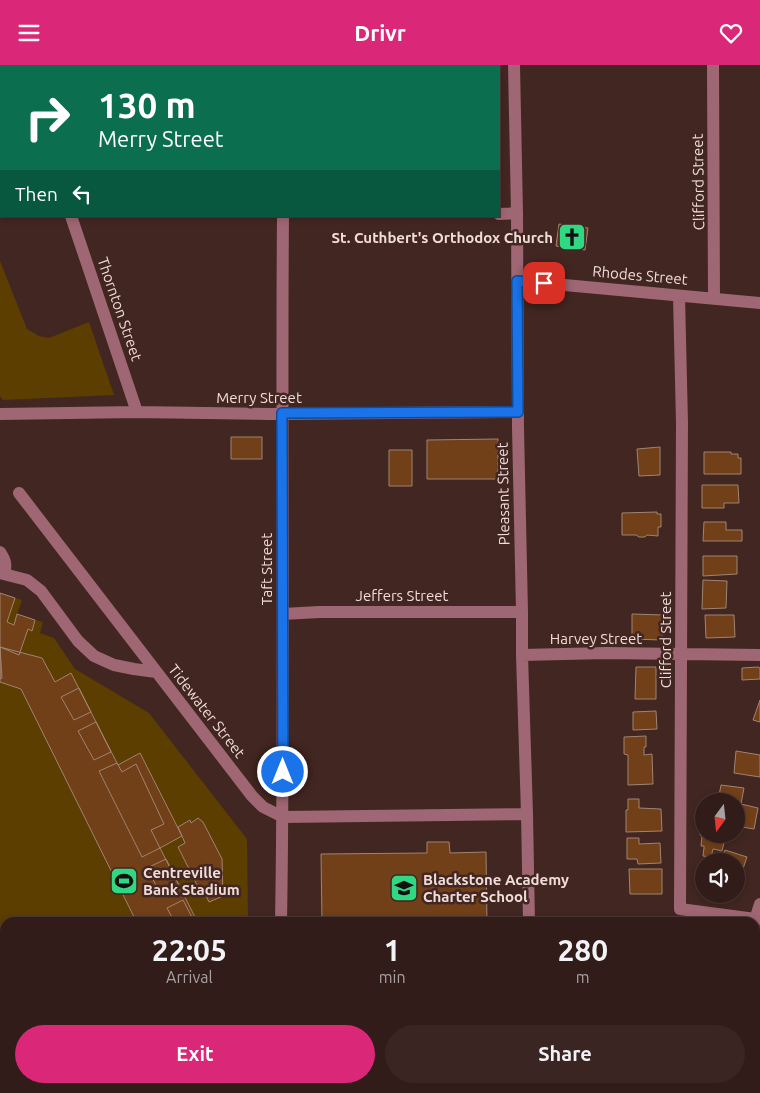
<!DOCTYPE html>
<style>
body{margin:0;font-family:Ubuntu,sans-serif;background:#3a2522;color:#f1f3f6;height:100vh;display:flex;flex-direction:column;font-size:19px;white-space:nowrap}
*{box-sizing:border-box;margin:0}
p{font-size:16px;color:#a8a1a2}
.icon{flex:none;width:28px;height:28px;fill:none;stroke:currentColor;stroke-width:2;stroke-linecap:round;stroke-linejoin:round}
.map{position:relative;flex:1;overflow:hidden}
.details{position:absolute;left:0px;top:852px;width:760px;height:176px;display:flex;flex-direction:column;background:#321c19;border-radius:15px 15px 0 0;box-shadow:0 2px 8px #0003,0 0 0 1px #4d3a38}
.details>*{flex:none}
.top-card{position:absolute;left:0px;top:0px;width:500px;height:152px;box-shadow:0 2px 8px #0003,0 0 0 1px #4d3a38;background:#0b6e4f;color:#fff;overflow:hidden}
.needle{width:32px;rotate:195deg}
.tools{position:absolute;left:695px;top:728px;display:grid;gap:10px}
.tools a{display:grid;place-items:center;width:50px;height:50px;border-radius:50%;background:#321c19;box-shadow:0 2px 8px #0003,0 0 0 1px #4d3a38;font-size:25px}
.pin{position:absolute;display:grid;place-items:center;width:42px;height:42px;color:#fff;margin:-21px;border-radius:10px;box-shadow:0 2px 8px #0006}
.me{position:absolute;width:55px;margin:-28px;rotate:0deg;stroke-linejoin:round;filter:drop-shadow(0 0 4px #0008)}
.turn{display:flex;align-items:center;gap:18px;height:105px;padding:0 15px;font-size:22px}
.turn .icon{width:65px;height:65px;stroke-width:2.5}
.turn b{display:block;font-size:35px;line-height:42px}
.then{display:flex;align-items:center;height:48px;padding:0 15px;background:#0003;gap:10px;font-size:19px}
.eta{display:flex;justify-content:space-evenly;align-items:center;height:85px;text-align:center}
.eta b{font-size:30px;font-weight:700;line-height:35px}
.cta{display:flex;gap:10px;margin-top:auto;padding:10px 15px}
.cta a{flex:1;height:58px;border-radius:30px;background:#db2777;color:#fff;font-size:20px;font-weight:700;line-height:58px;text-align:center}
.cta a+a{background:#3a2522;color:#f1f3f6}
header{display:flex;justify-content:space-between;align-items:center;height:65px;padding:0 15px;background:#db2777;color:#fff;font-size:22px;font-weight:700}
.map>svg:first-child{display:block}
</style>
<header><svg class="icon" aria-label="menu" viewBox="0 0 24 24"><path d="M4 6h16M4 12h16M4 18h16"/></svg>Drivr<svg class="icon" aria-label="heart" viewBox="0 0 24 24"><path d="M12 20l-8-8c-3-5 5-10 8-4 3-6 11-1 8 4z"/></svg></header>
<div class="map">
<svg width="760" height="1028" viewBox="0 0 760 1028">
<rect width="100%" height="100%" fill="#422621"/>
<!-- green -->
<path fill="#5b3e00" d="M0 0H32L33 1H1V99L0 101Z
M0 196 27 264 39 271 49 273 89 257 114 330 3 335 0 331Z
M0 528 22 535 17 550 43 557 40 568 54 573 75 604 149 648 247 774 248 857 5 858V1024H114L105 1028H0Z
M528 1024H638L637 1028H528Z"/>
<!-- building -->
<path fill="#713f18" stroke="#a08472" d="M559 159 588 163 585 185 556 181Z
M231 372H262V394H231Z
M498 374V414H427V375Z
M660 382V410L639 411 637 384Z
M389 385H412V421H389Z
M704 387H731V389H738V393H741V409H704Z
M702 420H738L739 438H724V443H702Z
M657 447V449H661V462H658V471L647 470 645 472H639L636 470H622V448Z
M704 457H726V465H742V476H703Z
M703 491H737V509L703 511Z
M703 515 727 516 726 543 702 544Z
M0 528 15 533 7 557 14 560 17 549 35 555 32 566 28 564 19 590 0 582 2 613 0 614Z
M632 549 663 550 662 575 632 574Z
M705 550H734L735 572 706 573Z
M0 582 42 593 55 617 71 608 118 700 140 688 182 771 160 783 198 858H137L21 624 0 617Z
M636 602H656V634H635Z
M758 602 760 603V614L742 615V603Z
M79 623 91 647 74 655 61 632Z
M760 635V657L753 655Z
M656 646 657 664 633 665V647Z
M96 657 111 687 94 695 78 666Z
M646 671V682H644V690L652 689 653 719 628 720V690L624 689V672Z
M736 686 760 690V712L734 708Z
M117 698 122 707 136 699 164 759 151 765 160 783 142 792 99 706Z
M721 720 744 723 741 739 758 743 754 764 736 761V736H718Z
M628 734H639V743L661 744 662 766 626 767V745H628Z
M198 753 203 757 222 794 223 831 209 837 202 822 199 824 178 782 185 778 178 762 190 755 191 758Z
M701 763 704 764V769H726L722 786 713 784 711 792 703 791 704 783V781H701L702 771 700 770Z
M627 773H639V779L660 778 661 798 638 799 637 794H627Z
M427 777H449L450 788 486 787 487 858H322L321 789 427 788Z
M725 785 747 792 736 824V796H721Z
M166 794 180 822 162 832 147 803Z
M629 804H662V829H630Z
M183 835 195 858H175L167 843Z
M755 917H760V953L755 952Z
M5 1003V1024H25L17 1028H0V1006Z
M142 1024H186L177 1028H144Z
M471 1024H489L488 1028Z"/>
<g fill="none" stroke-linecap="round" stroke-linejoin="round">
<!-- minor -->
<path stroke="#9f6673" stroke-width="12" d="M108 0V1
M514 0 517 148 518 363 522 547V590L527 749 529 858
M713 0 714 233
M269 1 276 0
M479 1 487 0
M499 149 517 148
M71 151 137 347
M517 217H532L760 238
M679 231 682 358 680 844 755 854
M0 349 137 347 269 349 518 347
M19 428 252 731 263 742 283 752 527 749
M0 487C5 495 7 499 4 509
M0 508 27 515 41 526 78 576 94 591 114 600 134 604 156 607
M283 549 319 547H522
M522 590 606 588 760 590
M281 858C285 622 281 387 283 151
M754 858 760 839
M755 966 760 967
M284 1024V1028
M532 1024V1028
M638 1028 639 1024"/>
</g>
<g fill="none" stroke-linecap="round" stroke-linejoin="round">
<!-- route casing -->
<g stroke="#114b97" stroke-width="12">
<path id="route" d="M283 707 282 348 518 347 517 216 544 218"/>
</g>
<!-- route -->
<use href="#route" stroke="#1a73e8" stroke-width="9"/>
</g>
<!-- icons -->
<defs>
<g id="church-square" transform="scale(1.4375)"><rect x="-9" y="-9" width="18" height="18" rx="4" fill="#30d882" stroke="#422621"/><path d="M-1.2-6h2.4v3.5h3.3v2.4h-3.3V6h-2.4V-.1h-3.3v-2.4h3.3Z" fill="#111"/></g>
<g id="stadium-square" transform="scale(1.4375)"><rect x="-9" y="-9" width="18" height="18" rx="4" fill="#30d882" stroke="#422621"/><path d="M0-5a6.5 5 0 1 0 0 10a6.5 5 0 1 0 0-10ZM-3.5-1.8h7v3.6h-7Z" fill="#111"/></g>
<g id="school-square" transform="scale(1.4375)"><rect x="-9" y="-9" width="18" height="18" rx="4" fill="#30d882" stroke="#422621"/><path d="M0-5L7-2L0 1L-7-2ZM-4 1L0 2.5L4 1V4Q0 6-4 4Z" fill="#111"/></g>
</defs>
<g fill-rule="evenodd">
<use href="#church-square" x="572" y="172"/>
<use href="#stadium-square" x="124" y="816"/>
<use href="#school-square" x="404" y="823"/>
</g>
<g text-anchor="middle" dominant-baseline="central" stroke-width="5" stroke-linejoin="round" paint-order="stroke">
<!-- street labels -->
<g font-size="15" fill="#f0dcd9" stroke="#422621">
<text transform="translate(698 117) rotate(-91)">Clifford Street</text>
<text transform="translate(640 210) rotate(5)">Rhodes Street</text>
<text transform="translate(120 244) rotate(71)">Thornton Street</text>
<text x="259" y="332">Merry Street</text>
<text transform="translate(503 429) rotate(-91)">Pleasant Street</text>
<text transform="translate(266 504) rotate(-90)">Taft Street</text>
<text x="402" y="530">Jeffers Street</text>
<text x="596" y="573">Harvey Street</text>
<text transform="translate(665 575) rotate(-90)">Clifford Street</text>
<text transform="translate(207 646) rotate(52)">Tidewater Street</text>
</g>
<!-- poi labels -->
<g font-size="15" font-weight="bold" fill="#f0dcd9" stroke="#422621" text-anchor="start">
<text x="553" y="172" text-anchor="end">St. Cuthbert's Orthodox Church</text>
<text x="143" y="807">Centreville<tspan x="143" dy="17">Bank Stadium</tspan></text>
<text x="423" y="814">Blackstone Academy<tspan x="423" dy="17">Charter School</tspan></text>
</g>
</g>
</svg>
<div class="tools">
<a><svg class="needle" viewBox="-14 -14 28 28"><path d="M0-13l5 13h-10z" fill="#e53935"/><path d="M0 13l5-13h-10z" fill="#a8a1a2"/></svg></a>
<a><svg class="icon" aria-label="sound" viewBox="0 0 24 24"><path d="M4 9h4l5-4v14l-5-4H4zM17 9q2 3 0 6"/></svg></a>
</div>
<div class="pin" style="left:544px;top:218px;background:#d93025"><svg class="icon" aria-label="arrive" viewBox="0 0 24 24"><path d="M6 21V4h12l-3 4 3 4H6"/></svg></div>
<svg class="me" style="left:283px;top:707px" viewBox="-20 -20 40 40"><circle r="17" fill="#1a73e8" stroke="#fff" stroke-width="3"/><path d="M0-11L8 9 0 5-8 9z" fill="#fff"/></svg>
<div class="top-card">
<div class="turn"><svg class="icon" aria-label="right" viewBox="0 0 24 24"><path d="M7 20v-9h11M14 6l5 5-5 5"/></svg><div><b>130 m</b>Merry Street</div></div>
<div class="then">Then<svg class="icon" aria-label="left" viewBox="0 0 24 24"><path d="M17 20v-9H6M10 6l-5 5 5 5"/></svg></div>
</div>
<section class="details">
<div class="eta">
<div><b>22:05</b><p>Arrival</p></div>
<div><b>1</b><p>min</p></div>
<div><b>280</b><p>m</p></div>
</div>
<div class="cta"><a>Exit</a><a>Share</a></div>
</section>
</div>
